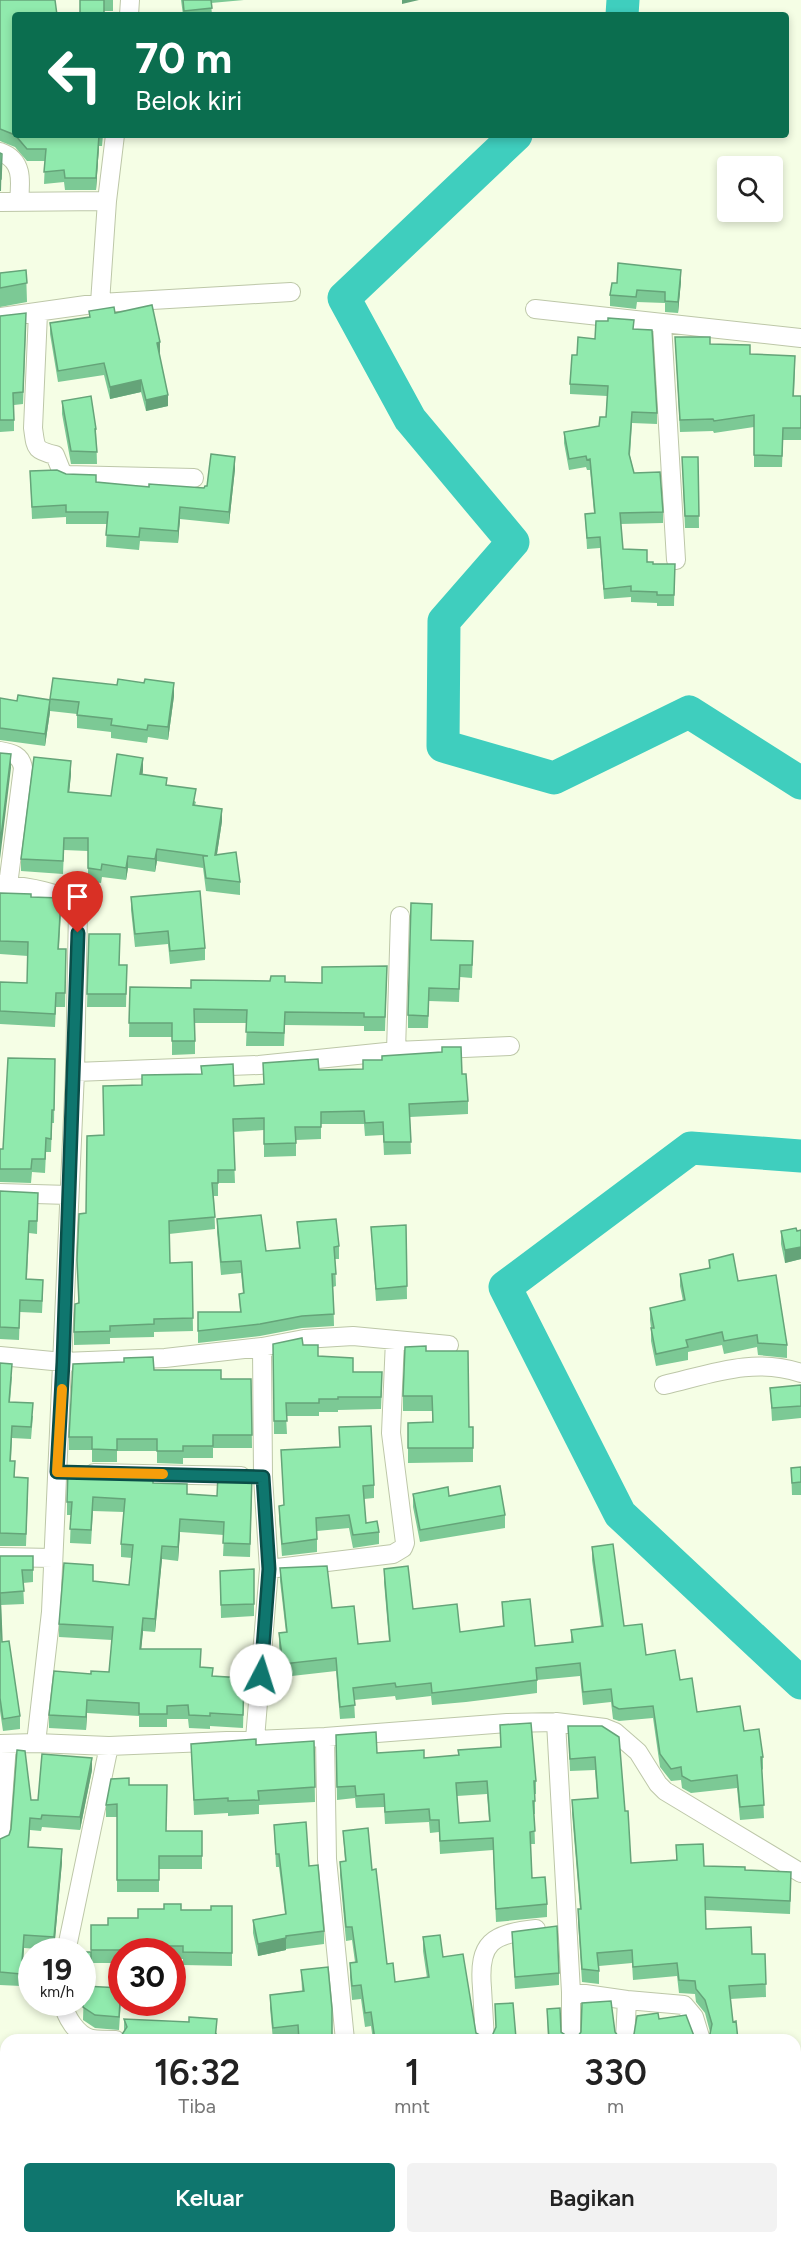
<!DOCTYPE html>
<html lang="id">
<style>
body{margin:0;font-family:Figtree,sans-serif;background:#f2f2f2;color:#222;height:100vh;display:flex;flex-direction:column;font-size:22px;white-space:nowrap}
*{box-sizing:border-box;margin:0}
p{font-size:20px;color:#767676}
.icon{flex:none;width:33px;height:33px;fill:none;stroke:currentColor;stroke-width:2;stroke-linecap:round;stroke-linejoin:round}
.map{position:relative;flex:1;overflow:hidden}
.details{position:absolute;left:0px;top:2034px;width:801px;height:210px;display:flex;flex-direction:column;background:#fff;border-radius:18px 18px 0 0;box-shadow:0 3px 9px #0003}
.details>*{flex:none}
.guide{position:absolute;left:12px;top:12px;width:777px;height:126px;border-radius:6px;box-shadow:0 3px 9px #0003;background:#0b6e4f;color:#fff;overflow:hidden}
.buttons{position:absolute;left:717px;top:156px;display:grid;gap:12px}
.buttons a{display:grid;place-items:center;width:66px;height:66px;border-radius:6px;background:#fff;box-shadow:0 3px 9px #0003;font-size:30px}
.speed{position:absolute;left:18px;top:1938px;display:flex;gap:12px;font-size:30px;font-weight:700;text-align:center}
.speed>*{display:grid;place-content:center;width:78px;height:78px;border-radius:50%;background:#fff;box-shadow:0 3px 9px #0003;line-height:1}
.speed small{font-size:15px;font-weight:400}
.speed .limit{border:9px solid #d22;background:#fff;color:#111}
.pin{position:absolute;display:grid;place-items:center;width:51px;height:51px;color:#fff;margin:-62px -26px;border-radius:50% 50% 50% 0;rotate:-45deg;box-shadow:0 0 6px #0007}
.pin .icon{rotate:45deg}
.me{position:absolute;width:66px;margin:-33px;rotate:5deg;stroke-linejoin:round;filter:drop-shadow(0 0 4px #0008)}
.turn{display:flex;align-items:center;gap:21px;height:126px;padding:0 24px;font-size:27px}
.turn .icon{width:78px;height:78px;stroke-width:2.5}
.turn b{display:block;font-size:42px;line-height:51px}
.eta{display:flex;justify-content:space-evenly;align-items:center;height:102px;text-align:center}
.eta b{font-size:36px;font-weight:600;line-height:42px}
.cta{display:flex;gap:12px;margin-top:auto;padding:12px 24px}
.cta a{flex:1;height:69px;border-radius:6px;background:#0f766e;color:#fff;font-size:24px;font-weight:600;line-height:69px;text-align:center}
.cta a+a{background:#f2f2f2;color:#222}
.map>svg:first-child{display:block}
</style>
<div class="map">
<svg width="801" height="2244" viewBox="0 0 801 2244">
<rect width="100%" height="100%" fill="#f5fee5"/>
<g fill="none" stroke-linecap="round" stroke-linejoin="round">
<!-- river -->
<path stroke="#3fcebe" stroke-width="33" d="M622 15 623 0
M516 135 344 298 410 419 513 542 444 621 443 746 554 778 689 712 801 783
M801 1156 691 1148 505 1287 620 1514 801 1683"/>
<!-- minor casing -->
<g stroke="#bdc7a8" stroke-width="20">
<path id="minor" d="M129 15 130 0
M0 152C23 160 21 180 19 201
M0 202 107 201
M100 303 291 292
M535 309 801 338
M38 313 33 428C36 448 34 450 55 455L61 470 66 475 194 478
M0 317 100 303 107 201 115 135
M662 324 676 560
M0 751C12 753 21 755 23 768L8 885
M0 884C19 886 71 892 78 910L75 1072 51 1612 36 1743
M396 1051 400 916
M75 1072 259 1065 396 1051 510 1046
M0 1193 69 1195
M0 1356 63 1362 165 1358 262 1347 304 1339 353 1336 449 1345
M664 1385C711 1374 754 1357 801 1373
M94 1473 241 1476
M0 1557 53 1558
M269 1569 393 1554 403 1548 405 1543 391 1433 395 1340
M556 1722 571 1992 627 2000 684 2005 694 2017 701 2040
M325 1737 327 1859 345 2040
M255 1739 269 1569 263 1477 262 1347
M0 1744 36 1743 109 1746 325 1737 507 1723 556 1722 605 1728 615 1732 638 1752 658 1784 665 1791 801 1873
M0 1841 7 1744
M66 1952 109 1746
M571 1992V2040
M63 2002C65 2016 77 2036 92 2039 99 2040 108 2040 116 2040
M485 2040C484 2023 483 2005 482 1988 478 1942 492 1934 536 1929
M625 2040 627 2000
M0 2180 6 2181
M795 2188 801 2189"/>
</g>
<!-- minor -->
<use href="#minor" stroke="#fff" stroke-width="18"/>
</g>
<!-- wall -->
<path fill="#7cc995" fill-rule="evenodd" d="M0 0 15 15V135H103L102 146H99L96 190H65L64 182 44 184 45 161H27L15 147 0 141Z
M80 0H113V11H104Z
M181 0H244L211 3 212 15H183Z
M26 270 27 302 0 307V273Z
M681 281 678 313 665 312V303L637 302 636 309 610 306V295L617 283Z
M89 311 115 313 160 354H159L168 406 146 411 141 392 110 399 104 375 58 382 50 334V323L89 317Z
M0 316 26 325 23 404 14 405V431L0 432Z
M634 329 657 413V424L632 423 630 456 634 473 663 512V523L620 524 623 549 653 564H675L674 606H657V603L631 602V597L604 599 600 548 587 549 585 514 594 513 590 470H587L586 467 569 470 564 443V432L599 426 606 417 607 396 570 394V384L577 355Z
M675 337 710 344 795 368 794 396H801V440H783L782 467H754V427L714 433 713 431 680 432Z
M62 401 96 429 97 464H71L62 414Z
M682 457H698L699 528H685Z
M235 469 229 524 180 519 178 543 140 541 139 550 106 547 107 524H66V517L32 519 30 471 66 474 96 482 149 487 204 488Z
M174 696 168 740 148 737 147 743 111 738V732L77 728V714L50 711V699Z
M0 698 50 712 45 746 0 740Z
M143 771 142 775 167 785 196 802 195 805 222 821 217 854 240 882V895L206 891 203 868 157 861 155 872 128 868 126 880 102 877 101 883 88 881V851L64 850 63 874 21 871V859L71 774 69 792 111 796Z
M0 893 31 897 61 912 59 949H66L65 1007H56L55 1027 0 1024V982L27 983 28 956 0 954Z
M131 897 205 948V960L170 964 168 944 135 947 131 910Z
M89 934 119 965H127L126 1007H87Z
M431 940 473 954 472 978 460 977 459 1002 429 1001 428 1028H408V1015Z
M387 966 385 1031H364V1026L285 1025 284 1046H246L247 1023H195V1054L172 1055V1037H129L130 987 191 988 285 982 322 983Z
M55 1059 54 1123H52L51 1152H46L45 1173 32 1172 31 1183 0 1182V1149H3Z
M319 1070 462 1074 468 1101V1114L410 1117 411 1154 384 1155 383 1135 365 1136 364 1124H321V1139L296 1140V1156L264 1157V1130L233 1132 235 1183H218V1196H214L215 1229 169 1234 170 1263 192 1262 193 1331 154 1332V1337L110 1338V1344L74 1345V1332L78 1303 86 1213 104 1135 234 1086 264 1084Z
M0 1191 38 1193 37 1234 29 1233 27 1279 43 1292 42 1313 20 1312 19 1340 0 1339Z
M217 1219 266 1251 299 1248 297 1222 339 1246V1259H335L336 1286 333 1287 334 1326 302 1328 260 1336 198 1343V1312H240L239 1294H243L241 1273 221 1275 217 1232Z
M406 1225 407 1299 376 1301 371 1227Z
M801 1230V1259L785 1263 781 1244V1231Z
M709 1260 738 1281 787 1345V1358L758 1355 757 1347 724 1354 722 1345 688 1352V1360L656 1366 651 1341V1328L650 1320V1308L683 1301 680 1286V1274L709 1268Z
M273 1344 318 1356 382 1384 381 1409 338 1410V1412H319V1416H286L287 1434H274Z
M426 1351 469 1427H473V1462L408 1463V1423L432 1422V1411H403V1396Z
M0 1363 12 1377 10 1402 33 1416 31 1439 12 1438 11 1461 15 1477 28 1490 26 1546H0Z
M154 1370 221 1379H251L252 1448H213V1458H183V1464L157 1463V1451H117V1462H92V1450H69V1437Z
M801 1385V1418L772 1421 770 1388Z
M281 1450 374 1485V1498L364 1499 366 1523 379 1532V1544L353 1548 349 1528 317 1531V1552L282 1556 279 1518V1506L284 1505Z
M801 1467V1495H792L791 1468Z
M117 1475 121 1477 153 1483 187 1494 217 1496 252 1488 250 1557 223 1556 224 1535 180 1532 178 1561 162 1559 155 1632 143 1631 141 1649 200 1667 213 1676 244 1691 243 1728 210 1726V1729L189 1728 188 1719H167V1727H139V1716L87 1713 86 1730 49 1728V1715L91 1674 109 1672 112 1640 59 1637V1624L93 1581 129 1585 132 1558 121 1557V1544L124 1512 93 1511 91 1544 70 1543 71 1515H67V1502Z
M413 1494 449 1496 505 1515V1528L420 1542 413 1507Z
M592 1547 624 1626 646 1655 680 1680 697 1712 744 1731 763 1757V1769L762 1770 764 1818 740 1820 737 1788 691 1793 682 1788 681 1780 671 1781 660 1767 653 1718 619 1721 613 1719 611 1702 583 1705 580 1676 537 1680V1693L466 1702 432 1705 431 1696 396 1700 395 1696 354 1700 355 1718 340 1719 336 1671 283 1677 279 1646V1633H286L280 1581V1568L332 1608 358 1644 389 1641 384 1582V1569L413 1609 460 1632 503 1627 502 1602 535 1646 571 1643V1630L601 1626 592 1560Z
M0 1556H33V1582L23 1583 24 1604 1 1605 2 1642 20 1716V1729L3 1731 0 1711Z
M254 1569V1616L221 1618 220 1571Z
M500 1725 536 1781V1794H535V1814H534L535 1844H530L532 1878 547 1904V1917L496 1922 493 1850 440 1854 439 1832 430 1833 429 1822 385 1824 384 1807 356 1808 355 1798 337 1800 336 1735 377 1753 424 1758 458 1755 500 1747ZM487 1794 489 1821 459 1823 457 1796Z
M568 1726H602L625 1811 631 1863 676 1860V1845L704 1866 745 1870 791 1885 790 1914 706 1910V1929L752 1954H765L766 1997 730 1999 733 2022 738 2040H548L547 2009 561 2032 570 2038 615 2032 619 2037H630L659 2019 694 2036 704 2038 710 2034V2032L705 2013 696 2002 695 1994 679 1993 677 1976 633 1980 632 1963 599 1966V1984L582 1982 578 1922V1909H580L572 1813V1800L597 1798 595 1770 570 1771Z
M314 1741 315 1802 259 1805V1814L228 1816V1813L194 1815 191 1744 256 1745Z
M92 1770 80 1830 42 1827 41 1831 30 1830 29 1847 62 1862 54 1950 24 1948 21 1986 0 1985V1839L9 1835 31 1800H38Z
M129 1785 166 1831H202V1869H159V1892H117V1817H106V1805Z
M274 1825 309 1866 324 1931V1944L286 1949V1950L258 1956 253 1933V1920L285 1914 279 1867H276Z
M343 1831 372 1870 387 1964 395 1982 427 1978 423 1951V1937L443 1957 476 2033 485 2038 492 2036 496 2028 495 2004 513 2003 516 2040H373L371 2026 365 2027 361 1999 352 2000 350 1977V1963L355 1962 352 1940 346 1941 340 1875V1862L345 1861Z
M232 1906V1966L183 1965V1959H172V1952H122V1963H91V1986L121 2001 119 2030 95 2028 83 2020 84 1988H82V1952H91V1925H108L181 1910H211Z
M512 1932 559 1973V1985L515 1989Z
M301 1970 332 2040H298V2038L273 2040 270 2008V1995L302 1991Z
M124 2019 217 2033V2040H86L103 2037 121 2036 124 2031Z
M801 2103V2149L795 2150V2104Z
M0 2106 6 2107V2161L0 2160Z
M444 2238H604L605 2244H444Z"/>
<!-- shaded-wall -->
<path fill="#65a479" d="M402 0H419L402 4Z
M99 135V146L96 190V178Z
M2 154 1 191H0V179Z
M681 270V281L678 313V302Z
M160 342V354L157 355V343Z
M141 380V392L110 399V387Z
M168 395V406L146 411V400Z
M235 457V469L229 524V512Z
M180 507V519L178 543V531Z
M174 683V696L168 740V727Z
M50 700V712L45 746V734Z
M11 754V768L0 859V845Z
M143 758V771L140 787V774Z
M71 761V774L68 805V792Z
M222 809V821L215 867V855Z
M157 849V861L155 872V859Z
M128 856V868L126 880V868Z
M801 1247V1259L785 1263V1250Z
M180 1519V1532L178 1561V1547Z
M162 1546V1559L155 1632V1619Z
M143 1618V1631L140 1663V1649Z
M87 1700V1713L86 1730V1717Z
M92 1758V1770L80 1830V1817Z
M62 1849V1862L54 1950V1937Z
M24 1935V1948L21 1986V1974Z
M286 1938V1950L258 1956V1944Z"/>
<!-- building -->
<path fill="#90eaad" stroke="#65a479" stroke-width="1.5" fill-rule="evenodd" d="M0 0H55L57 15H15V135H99L96 178H65L64 170 44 172 46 149H27L15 135 0 129Z
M80 0H104V15H80Z
M183 0H211L212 8 184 11Z
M0 153 2 154 1 179H0Z
M618 263 681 270 678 302 665 301V292L637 290 636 297 610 295 612 283H617Z
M26 270 27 283 0 288V273Z
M152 305 160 342 157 343 168 395 146 400 141 380 110 387 104 363 58 371 50 323 90 317 89 311 114 307 115 313Z
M26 313 23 392 13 393 14 420H0V316Z
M608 318 634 320 633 329 652 330 657 413 632 412 629 454 634 473 660 472 663 512 620 513 623 549 647 550V562H653V564H675L674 595H657V592L631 591V586L604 589 600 537 587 538 585 514 595 513 590 459 587 460 586 456 569 459 564 432 599 426 600 417H606L608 386 570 384 572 355H577L578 337 595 339 596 321H608Z
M675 337H710V344L750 345V354L795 356 793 396H801V428H783L782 456 754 455V415L714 421 713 419 680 420Z
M91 396 96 429H95L97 452 71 451 62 401Z
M211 454 235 457 229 512 180 507 178 531 140 528 139 537 106 535 108 512H66V505L32 507 30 471 57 470 66 474 96 475V482L149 487V484L204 488 205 486H207Z
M682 457H698L699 516H685Z
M53 678 117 685 118 679 144 683 145 679 174 683 168 727 148 725 147 730 111 725 112 719 77 715 79 702 50 699Z
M18 695 50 700 45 734 0 728V698L17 701Z
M0 753 11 754 0 845Z
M117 754 143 758 140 774 167 778 166 785 196 789 193 805 222 809 215 855 236 852 240 882 206 878 203 856H208L157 849 155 859 128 856 126 868 102 864 101 870 88 868V838H64L63 861 21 859 34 757 71 761 68 792 111 796Z
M200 891 205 948 170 951 168 931 135 934 131 897Z
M0 893 31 894V897L61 898 58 949H66L65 993H56L55 1014 0 1011V982L27 983 28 942 0 941Z
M411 903 432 904 431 940 473 941 472 965H460L459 989 429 988 428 1016 408 1015Z
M89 934H120L119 965H127L126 994H87Z
M387 966 385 1017H364V1013L285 1012 284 1033 246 1032 247 1010 194 1009 195 1041H172V1023H129L130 987 191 988V980L270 981 271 976H285V982L322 983V967Z
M442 1047H461L462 1074H466L468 1101 409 1104 411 1142H384L383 1122 365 1123 364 1111 321 1112V1127H295L296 1143 264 1144V1118L233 1119 235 1170H218V1183H212L215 1217 169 1221 170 1263 192 1262 193 1318 154 1319V1324L110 1326V1331L74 1332 75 1304 79 1303 77 1260 79 1214 86 1213 87 1136 104 1135 103 1086 142 1085V1075L202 1074 201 1066 233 1064 234 1086 264 1084 263 1063 318 1059 319 1070 363 1069V1060H382V1056L442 1052Z
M8 1058 55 1059 54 1110H52L51 1139 46 1138 45 1159H32L31 1169H0V1149H3Z
M0 1191 38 1193 37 1221H29L26 1279 43 1280 42 1301 20 1300 19 1328 0 1327Z
M261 1215 266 1251 300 1248 297 1222 336 1219 339 1246 334 1247 336 1274H332L334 1314 302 1316 260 1324 198 1331V1312H241L239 1294 244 1293 241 1261 221 1262 217 1219Z
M406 1225 407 1286 376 1289 371 1227Z
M796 1228 797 1231 801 1230V1247L785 1250 781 1231Z
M733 1254 738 1281 776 1275 787 1345 758 1343 757 1335 724 1341 722 1332 686 1340 688 1347 656 1354 651 1328H654L650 1308 685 1300 680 1274 710 1268 709 1260Z
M302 1338 303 1345H318V1356L353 1358V1372H382L381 1397H338V1399H319V1403H286L287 1421H274L273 1344Z
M426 1346V1351H468L469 1427H473V1448H408V1423L433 1422 432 1396H403L405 1347Z
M153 1357 154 1370H221V1379H251L252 1435H213V1446H183V1451H157V1439H117V1450L92 1449V1437H69L73 1364 124 1362V1358Z
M0 1363 12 1364 9 1402 33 1403 31 1427 12 1426 10 1461H15L14 1477 28 1478 26 1534 0 1533Z
M801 1385V1406L772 1408 770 1388Z
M371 1426 374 1485 363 1486 366 1523 377 1521 379 1532 353 1535 349 1515 316 1518 317 1539 282 1544 279 1506 284 1505 281 1450 340 1447 339 1427Z
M801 1467V1482L792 1483 791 1468Z
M68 1470 117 1472V1475H121V1477L153 1479V1483L187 1484V1494L217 1496 218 1474 252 1475 250 1544 223 1543 224 1522 180 1519 178 1547 162 1546 155 1619 143 1618 140 1649H201L200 1667 213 1668 212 1676 244 1678 243 1715 210 1713V1716L189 1715 188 1705 167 1706V1714H139V1703L87 1700 86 1717 49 1715 54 1671 91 1674V1671L109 1672 113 1627 59 1624 64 1563 93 1565V1581L129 1585 133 1545 121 1544 125 1499 93 1497 91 1530 70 1529 72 1502H67Z
M500 1486 505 1515 420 1530 413 1494 448 1487 449 1496Z
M613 1544 624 1626 642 1624 646 1655 675 1650 680 1680 692 1678 697 1712 740 1706 744 1731 759 1729 763 1757H761L764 1805 740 1807 737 1775 691 1781 682 1776 681 1767 671 1769 660 1754 653 1706 619 1709 613 1706 611 1689 583 1692 580 1663 536 1668 537 1680 466 1689 432 1693 431 1683 396 1687 395 1683 353 1688 355 1705 340 1707 336 1658 283 1664 279 1633 287 1632 280 1568 327 1566 332 1608 354 1606 358 1644 390 1641 384 1569 408 1566 413 1609 457 1604 460 1632 504 1626 502 1602 530 1599 535 1646 573 1642 571 1630 603 1626 592 1547Z
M0 1556H33V1570H22L24 1591 0 1593 2 1642 9 1641 20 1716 3 1719 0 1698Z
M254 1569V1604L221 1605 220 1571Z
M531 1723 536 1781H534L535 1801H533L535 1831 530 1832 532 1878 545 1877 547 1904 496 1909 493 1838 440 1841 439 1820H430L429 1809 385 1812 384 1794 356 1796 355 1786 337 1787 336 1735 376 1732 377 1753 424 1750V1758L459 1755 458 1750 501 1747 500 1725ZM487 1781 490 1821 459 1823 456 1783Z
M568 1726H602L619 1737 625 1811H628L631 1863 677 1860 676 1845 703 1844 704 1866 745 1867V1870L791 1872 790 1901 705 1897 706 1929 751 1927 752 1954H765L766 1984 729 1986 733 2022 736 2021 738 2040H549L547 2009 560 2008 561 2032 570 2038 577 2037 581 2032 582 2003 611 2001 615 2032 619 2037H630L634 2034 637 2016 658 2013 659 2019 686 2015 694 2036 704 2038 710 2034 712 2024 705 2000 696 1989 695 1981 679 1980 677 1963 633 1967 632 1950 597 1953 599 1971 582 1969 578 1909H581L572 1800 598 1798 595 1757 570 1759Z
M256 1739V1745L314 1741 315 1787 258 1791 259 1800 228 1801V1798L194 1800 191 1744Z
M17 1750 25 1751 31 1800H38L42 1754 92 1758 80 1817 42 1815 41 1819 30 1818 28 1847 62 1849 54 1937 24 1935 21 1974 0 1972V1839L9 1835 11 1829Z
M129 1778V1785H167L166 1831H202V1856H159V1880H117V1804L106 1805 111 1779Z
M306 1822 309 1866 318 1865 324 1931 286 1936V1938L258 1944 253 1920 286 1914 279 1854H276L274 1825Z
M368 1828 372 1870 376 1869 387 1964 393 1963 395 1982 429 1977 423 1937 440 1935 443 1957 463 1954 476 2033 485 2038 492 2036 496 2027 495 2004 513 2003 516 2038 489 2040H375L371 2012 365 2013 361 1985 352 1986 350 1963 357 1962 352 1927H346L340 1862 346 1861 343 1831Z
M164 1904H181V1910H211V1906H232V1953L183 1952V1946H149L148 1952H129V1950H91V1925H108V1918H138V1909H164Z
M557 1926 559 1973 515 1977 512 1932Z
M82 1952H91V1975H82Z
M328 1967 332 2009V2040H299L298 2025 273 2028 270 1995 304 1991 301 1970Z
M84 1986 121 1988 119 2017 95 2015 83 2007Z
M189 2017 217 2019 215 2040H86L87 2035 103 2037 121 2036 127 2027 124 2019 189 2022Z
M801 2103V2137L795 2138V2104Z
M0 2106 6 2107V2147L0 2146Z
M444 2238H604L605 2239 558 2242V2244H454V2240H444Z
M645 2238H767V2244H646Z"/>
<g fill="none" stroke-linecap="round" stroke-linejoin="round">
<!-- route casing -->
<g stroke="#0a4d48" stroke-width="15">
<path id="route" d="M78 933 63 1362 57 1472 263 1477 269 1569 261 1675"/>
</g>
<!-- route -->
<use href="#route" stroke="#0f766e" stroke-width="10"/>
<!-- slow -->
<path stroke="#f59e0b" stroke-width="10" d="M62 1389 57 1472 163 1474"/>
</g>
</svg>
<div class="buttons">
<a><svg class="icon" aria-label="search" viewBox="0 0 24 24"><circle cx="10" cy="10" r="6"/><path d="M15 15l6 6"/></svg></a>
</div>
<div class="speed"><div>19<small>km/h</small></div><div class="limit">30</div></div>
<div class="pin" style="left:78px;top:933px;background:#d93025"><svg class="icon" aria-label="arrive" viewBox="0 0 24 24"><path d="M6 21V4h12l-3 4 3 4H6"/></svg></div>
<svg class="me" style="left:261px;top:1675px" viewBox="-20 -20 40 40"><circle r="19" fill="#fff"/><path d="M0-13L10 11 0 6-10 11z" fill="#0f766e"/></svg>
<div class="guide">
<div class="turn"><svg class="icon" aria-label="left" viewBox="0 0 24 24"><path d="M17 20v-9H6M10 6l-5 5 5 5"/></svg><div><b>70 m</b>Belok kiri</div></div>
</div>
<section class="details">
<div class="eta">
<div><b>16:32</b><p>Tiba</p></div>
<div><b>1</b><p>mnt</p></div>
<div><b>330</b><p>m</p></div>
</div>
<div class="cta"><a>Keluar</a><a>Bagikan</a></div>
</section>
</div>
